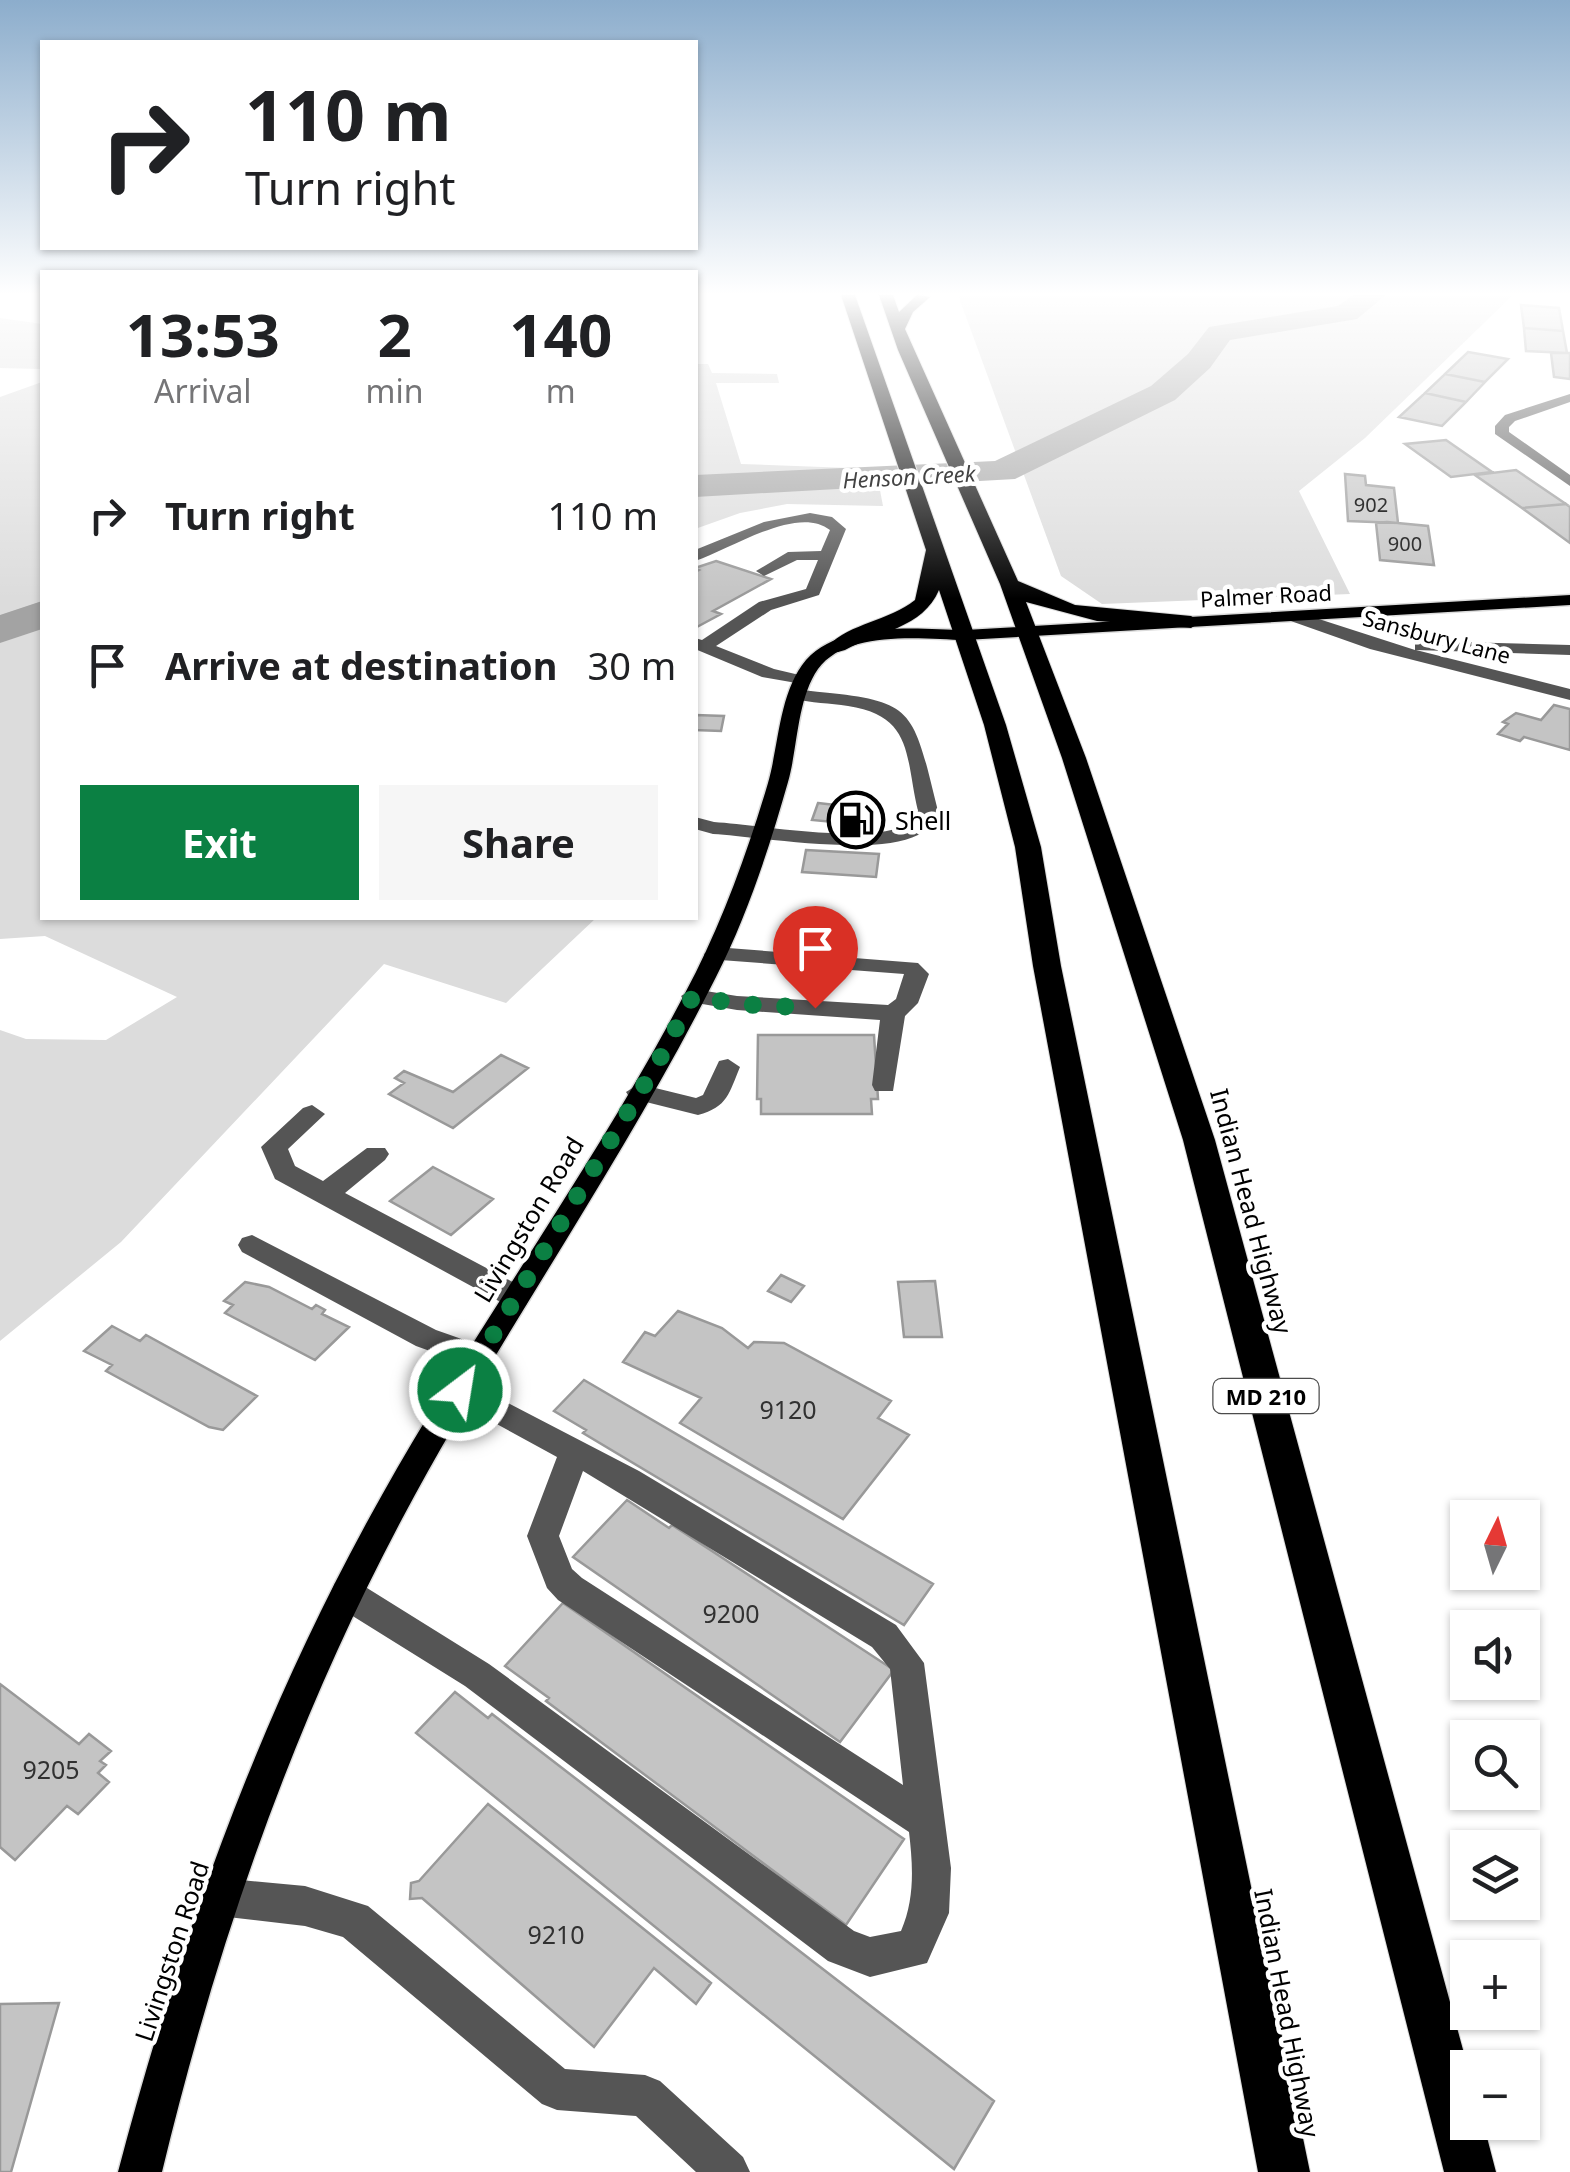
<!DOCTYPE html>
<meta charset="utf-8">
<style>
body{margin:0;font-family:"Noto Sans",sans-serif;background:#f6f6f6;color:#202124;height:100vh;display:flex;flex-direction:column;font-size:38px;white-space:nowrap}
*{box-sizing:border-box;margin:0}
p{font-size:32px;color:#757577}
.icon{flex:none;width:55px;height:55px;fill:none;stroke:currentColor;stroke-width:2;stroke-linecap:round;stroke-linejoin:round}
.map{position:relative;flex:1;overflow:hidden}
.details{position:absolute;left:40px;top:270px;width:658px;height:650px;display:flex;flex-direction:column;background:#fff;border-radius:0px;box-shadow:0 2px 8px #0004}
.details>*{flex:none}
.top-card{position:absolute;left:40px;top:40px;width:658px;height:210px;border-radius:0px;box-shadow:0 2px 8px #0004;background:#fff;color:#202124;overflow:hidden}
.needle{width:65px;rotate:5deg}
.fabs{position:absolute;left:1450px;top:1500px;display:grid;gap:20px}
.fabs a{display:grid;place-items:center;width:90px;height:90px;border-radius:0px;background:#fff;box-shadow:0 2px 8px #0004;font-size:50px}
.pin{position:absolute;display:grid;place-items:center;width:85px;height:85px;color:#fff;margin:-102px -42px;border-radius:50% 50% 50% 0;rotate:-45deg;box-shadow:0 0 10px #0007}
.pin .icon{rotate:45deg}
.me{position:absolute;width:110px;margin:-55px;rotate:31deg;stroke-linejoin:round;filter:drop-shadow(0 0 8px #0008)}
.turn{display:flex;align-items:center;gap:35px;height:210px;padding:0 40px;font-size:45px}
.turn .icon{width:130px;height:130px;stroke-width:2.5}
.turn b{display:block;font-size:70px;line-height:85px}
.eta{display:flex;justify-content:space-evenly;align-items:center;height:170px;text-align:center}
.eta b{font-size:60px;font-weight:700;line-height:70px}
.cta{display:flex;gap:20px;margin-top:auto;padding:20px 40px}
.cta a{flex:1;height:115px;border-radius:0px;background:#0b8043;color:#fff;font-size:40px;font-weight:700;line-height:115px;text-align:center}
.cta a+a{background:#f6f6f6;color:#202124}
ul{padding:0;list-style:none}
li{display:flex;align-items:center;gap:30px;height:150px;padding:0 40px}
li div{flex:1}
li b{display:block;font-size:38px}
li em{font-style:normal}
.map>svg:first-child{display:block}
</style>
<div class="map">
<svg width="1570" height="2172" viewBox="0 0 1570 2172">
<rect width="100%" height="100%" fill="#fff"/>
<!-- green -->
<path fill="#dcdcdc" d="M958 295H1513L1365 438 1299 491 1350 594 1102 604 1061 576Z
M0 318 42 324V369L0 368Z
M695 364H708L712 373 777 374 779 383H716L741 464 876 469 883 506 787 504 740 513 695 529Z
M42 382V918H596L506 1003 384 964 121 1242 0 1341V1030L26 1039 106 1040 177 997 45 936 0 939V397Z"/>
<g fill="none" stroke-linecap="round" stroke-linejoin="round">
<!-- river -->
<path fill="#a3a3a3" fill-rule="evenodd" d="M1353 295H1386L1357 319 1230 340 1210 368 1175 400 1015 479 695 497V475L995 461 1151 386 1188 354 1209 327 1338 306Z
M42 601V629L0 643V615Z"/>
</g>
<!-- building -->
<path fill="#c4c4c4" stroke="#999" stroke-width="2.5" d="M1521 305 1559 308 1563 331 1524 328Z
M1524 328 1563 331 1567 353 1526 351Z
M1468 352 1508 359 1485 382 1445 374Z
M1551 353H1570V379L1554 377Z
M1445 374 1485 382 1466 402 1425 393Z
M1425 393 1466 402 1442 426 1399 417Z
M1446 440 1492 472 1451 477 1405 444Z
M1516 470 1566 504 1522 508 1475 475Z
M1345 474 1365 476 1366 485 1394 488 1398 523 1348 521Z
M1566 504 1570 507V543L1522 508Z
M1387 522 1428 526 1434 565 1380 560 1376 523Z
M716 561 771 579 713 611 721 614 695 628V572L699 570 695 568Z
M1554 705 1570 709V750L1524 737 1520 741 1498 734 1508 724 1503 722 1516 713 1541 720Z
M695 715 724 716 721 731 695 730Z
M818 803 880 810 875 826 812 820Z
M806 850 879 854 876 877 802 872Z
M758 1035H874L878 1099H871L872 1114H761V1099H757Z
M501 1055 528 1068 453 1128 389 1094 404 1083 395 1078 404 1071 453 1092Z
M433 1167 493 1199 451 1235 390 1201Z
M781 1275 804 1286 791 1302 768 1291Z
M935 1281 942 1337H904L898 1282Z
M245 1282 269 1287 312 1309 316 1305 325 1310 322 1314 349 1327 315 1360 225 1313 233 1305 224 1301Z
M678 1311 722 1328 748 1348 754 1342 784 1343 891 1401 878 1418 909 1435 843 1519 680 1423 701 1398 623 1362 645 1332 655 1336Z
M112 1326 140 1341 146 1335 257 1396 223 1430 209 1427 106 1371 112 1365 84 1351Z
M584 1380 933 1584 904 1625 583 1433 586 1430 554 1411Z
M627 1500 669 1528 672 1525 894 1670 840 1742 573 1557Z
M563 1603 904 1839 846 1925 546 1701 549 1698 505 1666Z
M0 1684 79 1744 89 1734 111 1751 100 1761 106 1765 98 1773 109 1782 78 1814 67 1806 15 1860 0 1847Z
M455 1692 488 1718 492 1714 994 2101 954 2169 416 1733Z
M488 1804 711 1983 696 2004 654 1968 594 2047 422 1898 410 1899 411 1883 419 1881Z
M59 2003 11 2172H0V2004Z"/>
<g fill="none" stroke-linecap="round" stroke-linejoin="round">
<!-- major casing -->
<g stroke="#dbdbdb" stroke-width="3">
<path id="major" d="M1570 595V605L965 640C923 639 847 629 818 669 797 699 798 747 788 782 769 849 747 916 716 977 622 1164 500 1335 402 1519 292 1726 217 1944 162 2172H118C180 1936 262 1708 382 1495 481 1318 604 1153 696 972 726 912 749 847 768 783 779 745 779 692 806 660 842 620 917 629 965 630Z"/>
</g>
<!-- highway casing -->
<g stroke="#dbdbdb" stroke-width="2">
<path id="highway" d="M841 295H855L1006 725 1041 847 1061 966 1310 2172H1258L1033 966 1015 847 984 725 939 590C923 628 878 632 845 650L838 652 828 646C850 623 889 621 915 600L926 550Z
M879 295H893L899 312 917 295 930 297 913 312 905 329 1018 581 1075 605 1191 616 1201 622 1191 628 1097 621 1026 602 1086 758 1215 1140 1468 2068V2122H1483L1496 2172H1444L1183 1140 1062 758 1000 584 898 350Z"/>
</g>
<!-- minor -->
<path fill="#555" fill-rule="evenodd" d="M1570 394V402L1515 421 1509 427V432L1570 475V486L1495 434V426L1505 415Z
M810 513 832 517 846 529 819 595 771 610 716 646 774 669 808 677V685L762 677 695 649V638L702 640 759 602 806 589 818 560H797L764 576 756 571 788 552 821 551 830 530C797 504 730 550 695 561V550L764 522Z
M1294 611 1415 650V642L1421 641 1570 645V655L1416 650 1570 689V700L1370 649 1288 620 1286 616Z
M800 690C916 701 911 702 938 811 932 819 927 830 918 835 876 857 762 837 713 834L695 829V817L714 822C759 825 862 843 901 827 910 823 913 818 918 811 905 757 914 716 848 706 830 703 811 703 794 699V691Z
M715 947 918 963 929 974 918 1003 905 1016 893 1091H875L872 1085 880 1020 737 1010 685 1001 681 996 693 989 737 996 888 1005 896 999 904 974 707 959 704 954Z
M728 1059 740 1067C729 1093 728 1107 698 1115L630 1098 626 1092 639 1084 696 1098 703 1095 719 1061Z
M312 1105 325 1114 288 1149 295 1166 323 1181 367 1148H385L389 1154 385 1160 345 1193 526 1289 530 1297 526 1305 516 1308 506 1305 275 1179 261 1147 303 1108Z
M252 1235 436 1330 490 1349 495 1357 490 1365 480 1369 416 1346 242 1252 238 1245 242 1238Z
M460 1378 639 1471 896 1625 924 1663 951 1868 949 1913 927 1963 870 1977 828 1961 465 1686 335 1605 330 1594 335 1583 347 1579 359 1583 489 1664 854 1931 870 1937 901 1931C915 1899 913 1866 909 1832L558 1600 547 1588 527 1536 557 1457 449 1398 445 1390 449 1382ZM583 1471 872 1647 890 1669 903 1785 582 1578 572 1569 559 1536Z
M219 1878 305 1886 368 1906 565 2069 645 2075 660 2081 743 2157 750 2172H696L636 2116 557 2110 542 2104 343 1937 305 1926 219 1916 205 1911 200 1897 205 1883Z"/>
<!-- major -->
<use href="#major" fill="#000" fill-rule="evenodd"/>
<!-- highway -->
<use href="#highway" fill="#000" fill-rule="evenodd"/>
</g>
<!-- sky -->
<linearGradient id="sky" x2="0" y2="1"><stop stop-color="#8cadcc"/><stop offset="0.49" stop-color="#fff"/><stop offset="1" stop-color="#fff" stop-opacity="0"/></linearGradient>
<rect width="1570" height="599" fill="url(#sky)"/>
<g fill="none" stroke-linecap="round" stroke-linejoin="round">
<!-- route -->
<path stroke="#0b8043" stroke-width="18" stroke-dasharray="0 32.4" d="M460 1390 658 1062 693 996 737 1004 815 1008"/>
</g>
<!-- icons -->
<defs>
<g id="fuel-ring" transform="scale(2.875)"><circle r="9.5" fill="#fff" stroke="#000" stroke-width="1.5"/><path d="M-5.5-6h7V0h2V4h1.3V-2.5L3-4.5l.8-.8L6-3V5H2.5V1h-1V6h-7ZM-4.2-4.7v3.2H.2V-4.7Z" fill="#000"/></g>
</defs>
<g fill-rule="evenodd">
<use href="#fuel-ring" x="856" y="820"/>
</g>
<g text-anchor="middle" dominant-baseline="central" stroke-width="9" stroke-linejoin="round" paint-order="stroke">
<!-- number labels -->
<g font-size="20" fill="#313131">
<text x="1371" y="504">902</text>
<text x="1405" y="543">900</text>
</g>
<!-- far-water labels -->
<g font-size="22" font-style="italic" fill="#444" stroke="#fff">
<text transform="translate(909 476) rotate(-3)">Henson Creek</text>
</g>
<!-- far-street labels -->
<g font-size="22" fill="#000" stroke="#fff">
<text transform="translate(1266 595) rotate(-3)">Palmer Road</text>
<text transform="translate(1437 636) rotate(15)">Sansbury Lane</text>
</g>
<!-- shield labels -->
<rect fill="#fff" stroke="#4c4c4c" stroke-width="2.5" x="1213.5" y="1379" width="105" height="34" rx="8"/>
<g font-size="22" font-weight="bold" fill="#000">
<text x="1266" y="1396">MD 210</text>
</g>
<!-- poi labels -->
<g font-size="25" fill="#000" stroke="#fff" text-anchor="start">
<text x="895" y="820">Shell</text>
</g>
<!-- street labels -->
<g font-size="25" fill="#000" stroke="#fff">
<text transform="translate(1252 1211) rotate(75)">Indian Head Highway</text>
<text transform="translate(528 1219) rotate(-59)">Livingston Road</text>
<text transform="translate(171 1951) rotate(-72)">Livingston Road</text>
<text transform="translate(1288 2013) rotate(79)">Indian Head Highway</text>
</g>
<!-- near-number labels -->
<g font-size="25" fill="#313131">
<text x="788" y="1409">9120</text>
<text x="731" y="1613">9200</text>
<text x="51" y="1769">9205</text>
<text x="556" y="1934">9210</text>
</g>
</g>
</svg>
<div class="fabs">
<a><svg class="needle" viewBox="-14 -14 28 28"><path d="M0-13l5 13h-10z" fill="#e53935"/><path d="M0 13l5-13h-10z" fill="#757577"/></svg></a>
<a><svg class="icon" aria-label="sound" viewBox="0 0 24 24"><path d="M4 9h4l5-4v14l-5-4H4zM17 9q2 3 0 6"/></svg></a>
<a><svg class="icon" aria-label="search" viewBox="0 0 24 24"><circle cx="10" cy="10" r="6"/><path d="M15 15l6 6"/></svg></a>
<a><svg class="icon" aria-label="layers" viewBox="0 0 24 24"><path d="M12 4l9 5-9 5-9-5zM3 14l9 5 9-5"/></svg></a>
<a>+</a>
<a>−</a>
</div>
<div class="pin" style="left:815px;top:1008px;background:#d93025"><svg class="icon" aria-label="arrive" viewBox="0 0 24 24"><path d="M6 21V4h12l-3 4 3 4H6"/></svg></div>
<svg class="me" style="left:460px;top:1390px" viewBox="-20 -20 40 40"><circle r="17" fill="#0b8043" stroke="#fff" stroke-width="3"/><path d="M0-11L8 9 0 5-8 9z" fill="#fff"/></svg>
<div class="top-card">
<div class="turn"><svg class="icon" aria-label="right" viewBox="0 0 24 24"><path d="M7 20v-9h11M14 6l5 5-5 5"/></svg><div><b>110 m</b>Turn right</div></div>
</div>
<section class="details">
<div class="eta">
<div><b>13:53</b><p>Arrival</p></div>
<div><b>2</b><p>min</p></div>
<div><b>140</b><p>m</p></div>
</div>
<ul>
<li><svg class="icon" aria-label="right" viewBox="0 0 24 24"><path d="M7 20v-9h11M14 6l5 5-5 5"/></svg><div><b>Turn right</b></div><em>110 m</em></li>
<li><svg class="icon" aria-label="arrive" viewBox="0 0 24 24"><path d="M6 21V4h12l-3 4 3 4H6"/></svg><div><b>Arrive at destination</b></div><em>30 m</em></li>
</ul>
<div class="cta"><a>Exit</a><a>Share</a></div>
</section>
</div>
